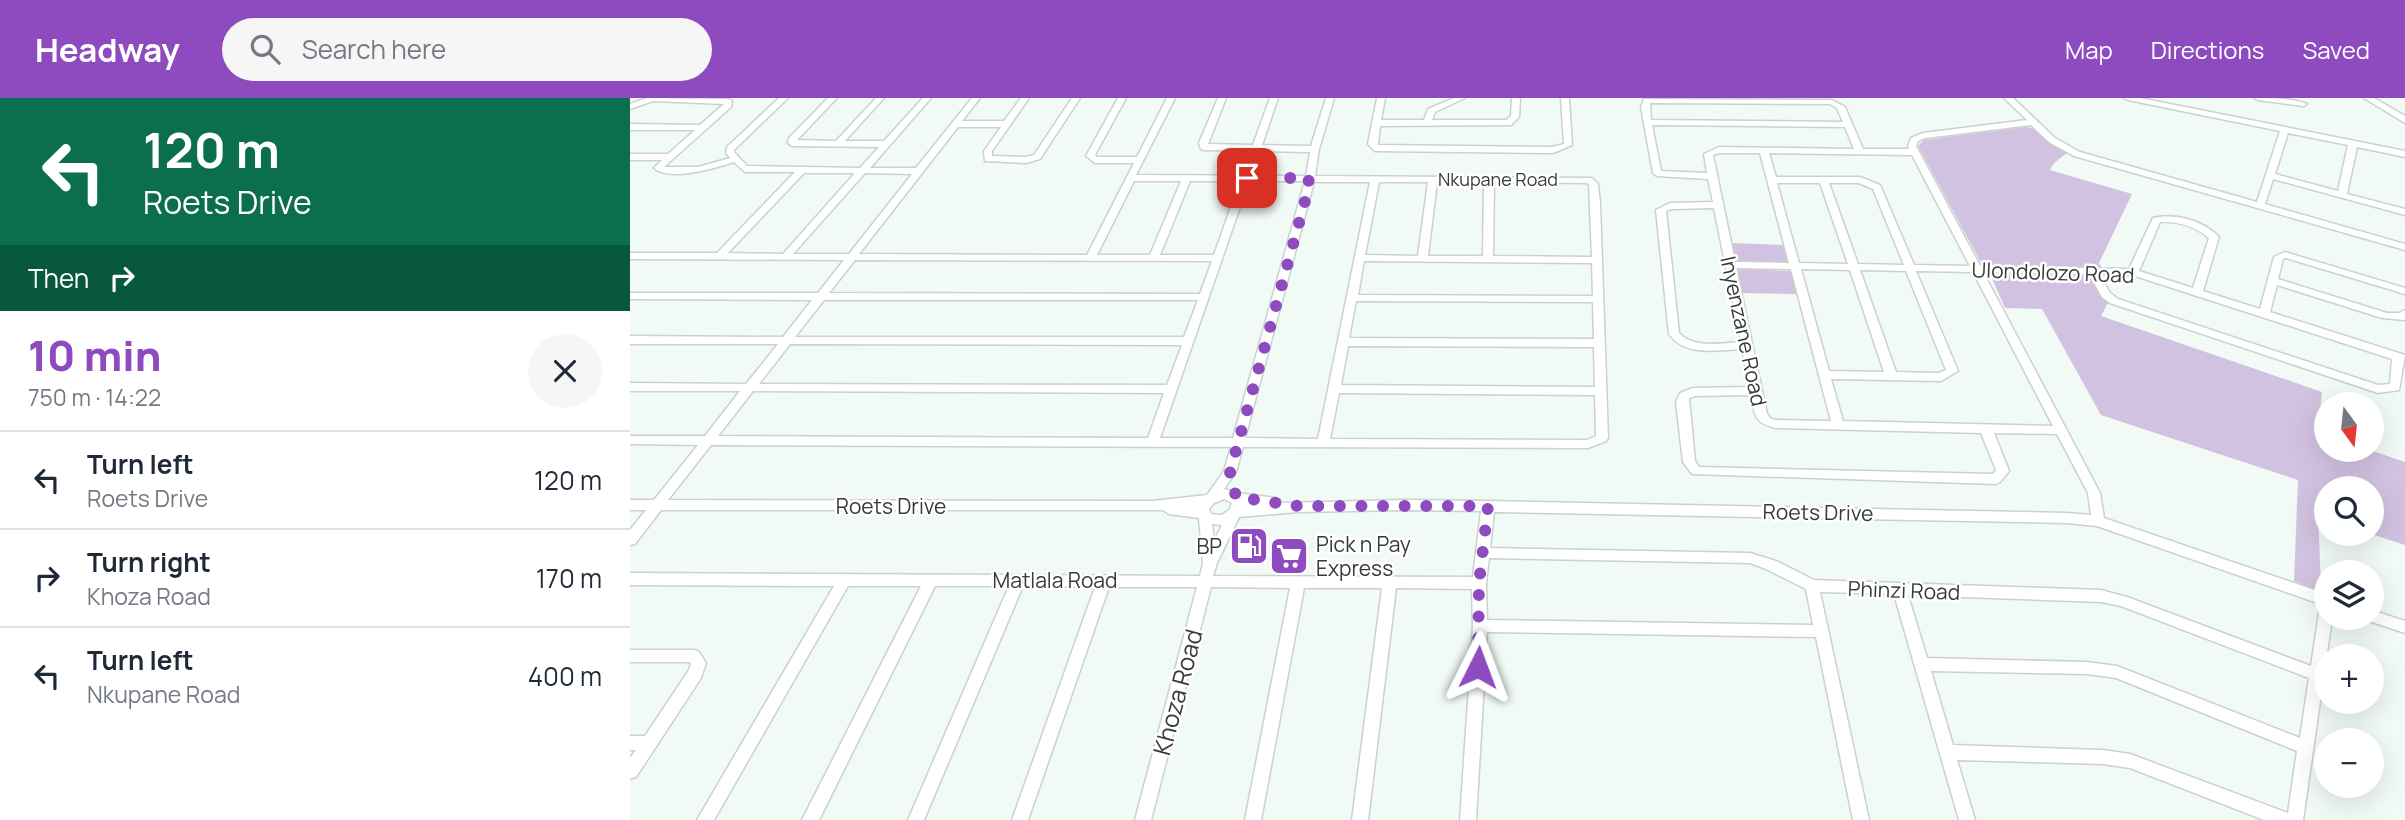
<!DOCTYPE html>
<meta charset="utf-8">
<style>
body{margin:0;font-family:Manrope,sans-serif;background:#f6f6f7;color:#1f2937;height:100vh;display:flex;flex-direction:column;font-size:26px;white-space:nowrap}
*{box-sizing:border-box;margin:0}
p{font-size:23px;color:#747a83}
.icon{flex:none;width:38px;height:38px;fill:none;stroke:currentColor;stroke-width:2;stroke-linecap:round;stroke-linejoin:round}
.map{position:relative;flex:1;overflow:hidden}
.sheet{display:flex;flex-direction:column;background:#fff;width:630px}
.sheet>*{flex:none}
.top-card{background:#0b6e4f;color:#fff;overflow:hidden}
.needle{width:46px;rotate:165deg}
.tools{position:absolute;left:1684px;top:294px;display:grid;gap:14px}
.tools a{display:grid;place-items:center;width:70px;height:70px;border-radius:50%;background:#fff;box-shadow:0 7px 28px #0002;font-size:35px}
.pin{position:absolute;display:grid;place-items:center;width:60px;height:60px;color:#fff;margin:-30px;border-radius:14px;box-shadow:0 4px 10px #0006}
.me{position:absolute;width:77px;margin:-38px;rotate:3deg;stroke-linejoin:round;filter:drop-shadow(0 0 5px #0008)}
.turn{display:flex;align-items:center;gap:24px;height:147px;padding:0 28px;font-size:32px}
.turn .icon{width:91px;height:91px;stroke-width:2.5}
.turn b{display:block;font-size:49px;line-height:60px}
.then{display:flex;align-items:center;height:66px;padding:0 28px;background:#0003;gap:14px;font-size:26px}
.round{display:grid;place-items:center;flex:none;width:74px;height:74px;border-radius:37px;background:#f6f6f7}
.overview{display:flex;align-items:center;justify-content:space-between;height:119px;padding:0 28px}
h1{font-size:42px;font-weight:800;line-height:52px;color:#8e4abf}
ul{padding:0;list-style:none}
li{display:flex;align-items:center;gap:21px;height:98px;padding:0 28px;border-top:2px solid #e0e1e3}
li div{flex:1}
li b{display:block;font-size:26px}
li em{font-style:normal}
header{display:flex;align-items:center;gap:42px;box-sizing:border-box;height:98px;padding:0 35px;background:#8e4abf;color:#fff}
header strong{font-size:33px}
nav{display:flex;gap:38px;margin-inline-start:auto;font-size:24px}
.search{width:490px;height:63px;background:#f6f6f7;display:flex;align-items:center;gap:18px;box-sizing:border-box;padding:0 24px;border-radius:38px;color:#747a83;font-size:26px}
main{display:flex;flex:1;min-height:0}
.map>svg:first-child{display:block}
</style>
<header>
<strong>Headway</strong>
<div class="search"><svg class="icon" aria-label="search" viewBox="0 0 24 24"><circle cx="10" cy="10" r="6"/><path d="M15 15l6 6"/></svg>Search here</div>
<nav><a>Map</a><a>Directions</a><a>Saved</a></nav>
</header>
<main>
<section class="sheet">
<div class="top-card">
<div class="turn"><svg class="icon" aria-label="left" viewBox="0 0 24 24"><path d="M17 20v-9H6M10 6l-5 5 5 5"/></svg><div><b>120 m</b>Roets Drive</div></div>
<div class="then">Then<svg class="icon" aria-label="right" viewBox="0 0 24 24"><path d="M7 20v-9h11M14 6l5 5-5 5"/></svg></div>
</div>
<div class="overview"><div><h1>10 min</h1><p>750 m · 14:22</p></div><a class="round"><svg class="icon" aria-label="close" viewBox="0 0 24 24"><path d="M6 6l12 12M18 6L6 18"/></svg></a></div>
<ul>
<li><svg class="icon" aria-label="left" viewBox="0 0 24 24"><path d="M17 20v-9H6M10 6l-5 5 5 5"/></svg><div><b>Turn left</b><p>Roets Drive</p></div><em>120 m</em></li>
<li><svg class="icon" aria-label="right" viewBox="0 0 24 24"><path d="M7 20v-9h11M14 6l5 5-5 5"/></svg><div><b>Turn right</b><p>Khoza Road</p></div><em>170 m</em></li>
<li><svg class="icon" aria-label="left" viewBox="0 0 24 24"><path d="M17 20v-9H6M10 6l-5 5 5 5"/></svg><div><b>Turn left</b><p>Nkupane Road</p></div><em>400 m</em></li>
</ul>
</section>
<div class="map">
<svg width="1775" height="722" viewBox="0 0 1775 722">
<rect width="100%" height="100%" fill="#f1faf5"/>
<!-- green -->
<path fill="#d2c2e1" d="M1395 29C1411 29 1423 48 1437 55L1424 65 1420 72 1502 96 1469 165 1473 172 1357 170 1351 165 1288 48 1294 42Z
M1100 145 1157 147 1161 167 1105 165Z
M1114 171 1161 173 1170 196 1109 195 1106 173Z
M1360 176 1457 178 1462 180 1478 205 1471 218 1692 294 1688 334 1696 336V352H1740L1775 364V447L1741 436V390H1696V420L1688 418 1691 486 1684 491 1664 483 1668 382 1471 317 1412 211 1375 210Z"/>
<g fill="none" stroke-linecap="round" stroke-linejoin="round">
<!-- minor casing -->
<g stroke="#c9d2cd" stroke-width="3">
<path id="minor" d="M17 0 98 1 102 3 101 9 34 69H68L100 60 96 55 97 49 149 0H158L104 52V54L117 68 230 70 249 49 162 48 158 45 159 40 198 0H207L167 42 206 43 246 0H254L215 43H254L293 0H301L240 70H286L342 0H350L332 23H374L391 0H399L362 53V58L396 59 404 57 442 0H450L410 61 396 65 355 63 354 53 371 29H328L229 156 457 157 504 65H465L456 58 488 0H496L465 57 467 59H507L537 0H545L506 77 676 78 680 54 574 52 571 51 569 45 588 0H596L578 46 623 47 640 0H648L632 47 681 48 696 0H704L689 51 685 78 962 80 968 86 970 105 978 340 976 343 958 350 613 349 606 374 594 391 607 395 645 400 650 402 651 405 774 402 858 403 1437 415 1461 417 1458 395 1427 336 1364 335 1379 373 1370 384 1366 386 1062 376 1053 364 1046 304 1050 295 1063 290 1120 289 1112 251C1087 252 1055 259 1039 236L1026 112 1040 105 1083 104 1078 81 1027 78 1023 75 1011 9 1014 1 1202 2 1215 9 1233 51H1279L1278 48 1281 40 1293 35 1397 22 1374 0H1383L1425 40 1450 54 1627 104 1650 33 1498 2 1494 0H1510L1775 53V59L1727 49 1717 96 1775 111V117L1643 81 1635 106 1775 146V152L1444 58 1419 44 1401 27 1295 40 1288 43 1286 48 1350 168 1499 171 1523 120C1545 115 1573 122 1589 139L1573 193 1630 211 1644 159 1655 154 1775 190V196L1656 160 1653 161 1648 181 1757 215H1769L1775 212V222L1752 220 1647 187 1640 214 1775 257 1769 292 1748 295 1480 205 1472 199 1459 176 1353 174 1470 395 1474 420 1696 496V508L1467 428 1437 425 864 414 860 450 1120 455 1146 463 1184 482 1471 492 1497 499 1681 568 1689 515 1691 511 1696 509V520H1702L1673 722H1634L1500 670 1473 666 1327 662 1345 722H1329L1264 496 1190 494 1239 722H1223L1186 539 857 534 846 722H830L843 528 842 491 766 490 738 722H722L752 490H674L631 722H615L660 490 581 489 521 722H505L567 489H479L398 722H382L465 489 393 488 294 722H278L379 488H305L189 722H172L291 488H218L84 722H67L204 488 0 487V475L570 478 573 465 569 420 539 416 533 412H31L5 446 0 447V432L16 412H0V402H24L68 347 0 346V338H75L110 293H0V285L116 286 148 246H0V238L153 239 182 202 0 201V195H188L214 162 0 161V155H87L165 74H115L104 64C86 70 39 84 24 70L32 62H0V56H38L65 32H0V26L70 27 94 6 23 3 0 11V6ZM1020 5 1200 6 1207 10 1213 24 1021 22ZM1022 27 1215 29 1224 51 1089 49 1074 56 1077 75 1031 73ZM1658 35 1718 47 1708 93 1645 76ZM1090 55H1130L1159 165 1105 164 1083 57ZM1139 55 1282 57 1340 168 1284 167 1250 87 1230 79H1146ZM174 75H225L153 156 98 155ZM235 75 282 76 219 156H163ZM504 83H551L520 157H467ZM560 83H610L584 157H530ZM619 83H675L603 340H530ZM684 84H740L688 341 615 340ZM749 84H798L788 158 735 157ZM807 84H854L853 158H798ZM864 84 957 85 959 87 962 159 863 158ZM1147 85H1190L1218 166 1169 165ZM1199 85H1229L1243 91 1274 167 1228 166ZM1084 110 1111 244C1092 245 1064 251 1049 235L1036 113 1042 111ZM1530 124C1547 123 1565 128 1579 140L1563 190 1509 173ZM225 162 582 163 570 196 199 195ZM734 163 962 165 963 198 728 197ZM1106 170 1161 171 1201 323 1146 322 1141 321 1137 316ZM1171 171 1220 172 1254 274 1199 273ZM1230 172 1276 173 1316 272 1309 275 1266 274ZM1286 173 1343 174 1423 328 1213 323 1201 281 1311 283 1328 273ZM1469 176 1502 177 1762 261 1760 286 1748 287 1488 201 1480 195ZM194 202H568L554 239H165ZM726 203 963 204 964 241 719 240ZM160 246 552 247 537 287 129 286ZM718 248 964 249 965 289 711 287ZM123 293 534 295 518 340 88 338ZM709 295 965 297 966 338 957 342 700 341ZM1121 297C1125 317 1124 325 1146 330L1351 335 1366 372 1363 376 1069 369 1065 363 1059 300 1065 298ZM81 347 601 349 594 373 577 397 522 403 38 402ZM594 401 602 405 600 411 592 417 581 416 579 411 584 405ZM774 412 851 413 843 479 583 478 587 465 609 419 668 414ZM582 426 592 427 584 443ZM859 460 1120 465 1136 471 1176 491 1183 527 857 522 856 485ZM1278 497 1471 504 1491 508 1679 580 1670 640 1487 568 1457 564 1297 560ZM1301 573 1457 576 1486 580 1667 653 1658 715 1500 656 1473 652 1323 647Z
M747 0H755L751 22H794L798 11 824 0H835L805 14 802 22H876L881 18 882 0H890L889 19 881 27 750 28 748 47 922 49 934 46 931 0H939L942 47 923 55 745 53 738 46Z
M1624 0C1641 0 1662 0 1677 6L1673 8 1628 2Z
M1734 0H1744L1775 18V25Z
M1741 512 1775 523V535L1736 522 1735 520H1741Z
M0 552H64L69 554 76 565 71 580 6 679 0 681V660L6 652H0V638H15L59 572 61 566 60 564H0Z"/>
</g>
<!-- minor -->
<use href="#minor" fill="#fff" fill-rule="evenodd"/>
</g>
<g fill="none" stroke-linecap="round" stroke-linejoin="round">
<!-- route -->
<path stroke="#8e4abf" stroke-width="12" stroke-dasharray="0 21.6" d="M617 80H679L677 96 600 374 606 399 668 408H858L849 485 848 569"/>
</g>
<!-- icons -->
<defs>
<g id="fuel-square" transform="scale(2.0125)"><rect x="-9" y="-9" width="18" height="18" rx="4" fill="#8e4abf" stroke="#fff"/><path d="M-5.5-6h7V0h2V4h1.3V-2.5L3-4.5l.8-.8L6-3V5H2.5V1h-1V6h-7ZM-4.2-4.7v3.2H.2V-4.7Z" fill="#fff"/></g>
<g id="supermarket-square" transform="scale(2.0125)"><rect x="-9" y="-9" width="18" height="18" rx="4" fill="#8e4abf" stroke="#fff"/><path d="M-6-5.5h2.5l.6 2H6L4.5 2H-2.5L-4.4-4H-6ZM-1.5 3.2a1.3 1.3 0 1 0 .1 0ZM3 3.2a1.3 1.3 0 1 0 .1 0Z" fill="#fff"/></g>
</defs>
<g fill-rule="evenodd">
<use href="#fuel-square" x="619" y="448"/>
<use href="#supermarket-square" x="659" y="458"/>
</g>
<g text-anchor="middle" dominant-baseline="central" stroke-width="5" stroke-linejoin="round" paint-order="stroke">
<!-- far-street labels -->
<g font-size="18" fill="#373a38" stroke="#fff">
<text x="868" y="81">Nkupane Road</text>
</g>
<!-- street labels -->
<g font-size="21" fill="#373a38" stroke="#fff">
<text transform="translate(1423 174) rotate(2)">Ulondolozo Road</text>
<text transform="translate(1114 233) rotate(78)">Inyenzane Road</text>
<text x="261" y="408">Roets Drive</text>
<text transform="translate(1188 414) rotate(1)">Roets Drive</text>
<text x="425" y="482">Matlala Road</text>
<text transform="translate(1274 492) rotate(2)">Phinzi Road</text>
</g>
<!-- poi labels -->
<g font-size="21" fill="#373a38" stroke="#fff" text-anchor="start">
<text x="686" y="446">Pick n Pay<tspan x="686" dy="24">Express</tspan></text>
<text x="592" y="448" text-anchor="end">BP</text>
</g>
<!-- near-street labels -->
<g font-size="24" fill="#373a38" stroke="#fff">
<text transform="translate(547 594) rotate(-75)">Khoza Road</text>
</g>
</g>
</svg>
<div class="tools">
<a><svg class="needle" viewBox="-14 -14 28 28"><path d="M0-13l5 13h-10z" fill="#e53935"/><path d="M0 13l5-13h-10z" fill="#747a83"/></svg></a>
<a><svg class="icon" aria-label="search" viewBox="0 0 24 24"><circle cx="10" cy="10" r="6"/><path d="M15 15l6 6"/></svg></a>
<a><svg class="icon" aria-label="layers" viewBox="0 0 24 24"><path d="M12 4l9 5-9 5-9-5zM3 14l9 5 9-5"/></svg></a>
<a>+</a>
<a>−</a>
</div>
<div class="pin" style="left:617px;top:80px;background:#d93025"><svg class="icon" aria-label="arrive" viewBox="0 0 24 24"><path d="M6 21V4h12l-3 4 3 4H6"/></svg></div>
<svg class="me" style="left:848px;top:569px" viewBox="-20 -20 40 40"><path d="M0-17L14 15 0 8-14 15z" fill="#8e4abf" stroke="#fff" stroke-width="4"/></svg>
</div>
</main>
